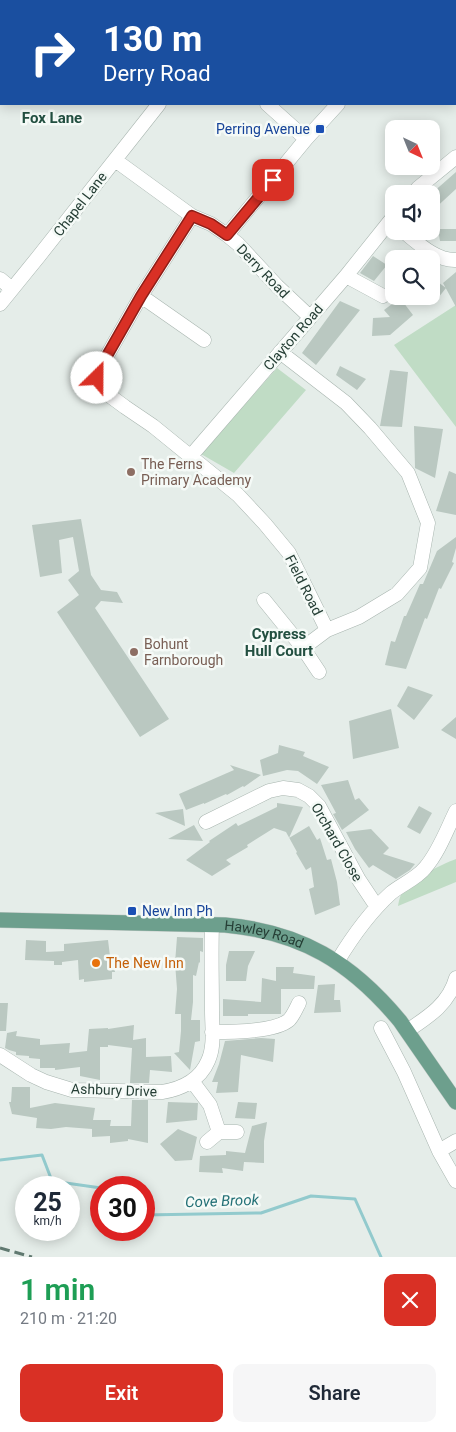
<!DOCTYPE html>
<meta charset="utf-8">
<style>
body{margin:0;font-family:Roboto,sans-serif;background:#f6f6f7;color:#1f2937;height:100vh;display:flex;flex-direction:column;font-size:19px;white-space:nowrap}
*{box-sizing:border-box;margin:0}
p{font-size:16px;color:#747a83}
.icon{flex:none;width:28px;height:28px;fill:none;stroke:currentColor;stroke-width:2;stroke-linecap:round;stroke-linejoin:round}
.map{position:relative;height:1257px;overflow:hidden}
.panel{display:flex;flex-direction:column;background:#fff;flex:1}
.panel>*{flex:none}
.banner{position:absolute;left:0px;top:0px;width:456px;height:105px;box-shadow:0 2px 12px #0003;background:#1a4fa0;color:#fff;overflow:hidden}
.needle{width:32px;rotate:137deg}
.buttons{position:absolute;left:385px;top:120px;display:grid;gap:10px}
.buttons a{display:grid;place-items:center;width:55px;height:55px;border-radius:10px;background:#fff;box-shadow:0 2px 12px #0003;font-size:25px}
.speed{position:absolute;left:15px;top:1176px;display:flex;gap:10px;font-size:25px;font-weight:700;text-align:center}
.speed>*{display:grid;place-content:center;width:65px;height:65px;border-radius:50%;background:#fff;box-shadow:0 2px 12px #0003;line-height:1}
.speed small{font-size:12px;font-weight:400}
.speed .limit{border:8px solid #d22;background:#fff;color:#111}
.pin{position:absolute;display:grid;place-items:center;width:42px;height:42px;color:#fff;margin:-21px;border-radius:10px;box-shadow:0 2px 8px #0006}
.me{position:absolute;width:55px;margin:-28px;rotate:23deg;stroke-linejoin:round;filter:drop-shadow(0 0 4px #0008)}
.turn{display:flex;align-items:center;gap:18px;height:105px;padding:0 20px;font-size:22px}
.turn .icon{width:65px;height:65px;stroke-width:2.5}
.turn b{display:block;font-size:35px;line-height:42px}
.round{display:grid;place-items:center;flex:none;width:52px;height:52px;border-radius:10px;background:#f6f6f7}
.head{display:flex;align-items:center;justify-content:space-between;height:85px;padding:0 20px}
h1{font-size:30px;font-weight:600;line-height:38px;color:#1e9e55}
.primary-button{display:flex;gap:10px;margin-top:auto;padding:10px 20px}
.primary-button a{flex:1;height:58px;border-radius:10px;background:#d93025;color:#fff;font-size:20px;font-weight:600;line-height:58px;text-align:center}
.primary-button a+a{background:#f6f6f7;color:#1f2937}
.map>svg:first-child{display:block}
</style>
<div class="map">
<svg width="456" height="1257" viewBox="0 0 456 1257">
<rect width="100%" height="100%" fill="#e5ede9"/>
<!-- green -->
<path fill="#c0dcc5" d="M456 305V427L394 345Z
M277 368 306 390 234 473 201 454Z
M456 859V882L398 906C399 901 400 894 404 891 414 878 440 865 456 859Z"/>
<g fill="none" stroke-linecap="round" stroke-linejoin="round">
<!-- stream -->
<path stroke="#92cacd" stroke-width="3" d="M0 1160 42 1155 52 1181 101 1188
M144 1215 261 1213 311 1196 355 1199 381 1257"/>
</g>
<!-- building -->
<path fill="#bac8c1" d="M456 172V189L431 212V194Z
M438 229H456V241H440Z
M373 256 387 265 374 281 360 273Z
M456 272V307L443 283Z
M431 277 446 288 438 298 431 292Z
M400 298 413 315 390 335 372 336 373 318 390 317 384 310Z
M340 301 360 310 316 365 302 353Z
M340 366 366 379 357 390 336 375Z
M390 370 408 372 402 427 380 426Z
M414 426 443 429 435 478 415 468Z
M449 471 456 474V515L436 511Z
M81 519 91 575 101 590 117 592 123 603 101 601 95 608 169 719 140 737 57 612 79 595 68 580 79 571 73 537 59 540 62 573 40 577 32 525Z
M456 537V548L452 562 454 563 441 589 439 588 427 619 425 618 406 669 385 665 391 641 395 642 404 616H406L420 584H423L437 551Z
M408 686 433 695 414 720 397 706Z
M391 709 399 748 353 759 349 721Z
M456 717V739L441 730Z
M279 745 305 752 303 756 329 767 317 784 298 771 287 770 263 776 260 760 278 753Z
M230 765 261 775 244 787 243 786 227 795 226 794 204 804V803L186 810 179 794 234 770Z
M348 780 355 800 359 798 369 810 342 830 333 814 336 813 321 785Z
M277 803 303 807 289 838 309 826 317 840 320 838 327 860 331 859 337 882 340 905 315 915 309 889 314 887 311 867 306 870 296 853 297 852 286 832 274 828 247 845 248 847 226 860 231 864 212 876 186 860 210 842 209 841 236 823 238 826 277 807Z
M419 806 432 813 420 834 407 827Z
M183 809 185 826 155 813Z
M194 825 203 841 168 839Z
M371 829 389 848 383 854 415 864 410 870 396 879 373 865 369 868 355 849 346 832Z
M177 937 203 938V952L200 951V963L199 962 196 976 193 975V1002L191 1020H200V1041L195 1042 190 1070 174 1053 179 1052 181 1031V1014H175L177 989 175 963Z
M26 940 46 941V952L64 951V944L108 940 110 956H112L113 960H114L115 972H112V979L84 982V979L79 980 78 960 62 962V965H54V961L25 960Z
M229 951H255L248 966 246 981H226V965Z
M276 967H294L293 973 315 976 314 989H281V1014H248V1016H223V999L261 1002 262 978 276 981Z
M335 984 334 1000H340L341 1012 314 1013 318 985Z
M0 1003H8L6 1031H0Z
M134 1025 133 1040 146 1038V1057L171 1056 172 1072 150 1070 149 1083H130L132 1048 108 1045V1047H100V1080L80 1076V1067L55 1070V1068H40V1059L29 1058V1056L16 1055V1052L9 1050 5 1048 7 1033 17 1031 16 1036 40 1039V1045L70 1043 69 1053 87 1051 89 1029 108 1028V1029Z
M261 1038 275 1039 273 1062 241 1055 238 1092 216 1093 218 1082H212L219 1064 225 1041Z
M12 1087H30V1108L55 1103 95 1108 93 1120H111L110 1126H131L132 1100H148V1143L128 1139V1141L110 1143V1136L92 1137V1129L66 1127 51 1129 36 1128 37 1118 12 1114 9 1102H11Z
M168 1102 198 1103 197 1120 166 1123Z
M238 1102 257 1103 255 1119 235 1118Z
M267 1122 264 1141V1163L244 1162 243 1171 222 1168 223 1173 199 1172 200 1156 226 1155V1151L245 1153 252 1126Z
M178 1129 197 1137 192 1160 175 1161 160 1144Z"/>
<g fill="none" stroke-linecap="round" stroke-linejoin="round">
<!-- minor casing -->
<g stroke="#a8b5af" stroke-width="15">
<path id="minor" d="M208 1 212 0
M232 1V0
M386 1V0
M443 1 444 0
M455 41 456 42
M0 83 1 82
M267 104 306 139
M115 160 192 216 211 224 227 235 238 244 277 286 310 317
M413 194 418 188 456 157
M192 216 141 296 100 368 97 378 98 384 106 393 125 407 153 426 238 495 265 524 289 553 327 630 359 617 397 594 420 568 428 523 408 473 370 428 346 403 280 352
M403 231C418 243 436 261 456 260
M227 235 306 139 338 104
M346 276 383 296
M0 279 12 289
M141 296 204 340
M0 304 39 256 159 104
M190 457 346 276 394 216
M264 600 303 648 319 672
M303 648 327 630
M206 822 269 791 283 788 298 790 309 796 319 806 359 880 377 907
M337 962C352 937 369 913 391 893 402 884 416 879 425 868 439 852 447 829 456 811
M381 1028 404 1072 439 1151 456 1181
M407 1031C428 1017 449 1004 456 978
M212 1032C231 1032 275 1032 289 1020 293 1016 296 1009 299 1003
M0 1055 31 1075 46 1082 72 1090 162 1092C181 1089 200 1080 208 1061 215 1046 212 1027 212 1011 212 982 211 954 212 925
M192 1081 210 1105 219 1132
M207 1142 219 1132H237
M439 1151 456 1141"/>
</g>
<!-- major casing -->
<g stroke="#c2c9c6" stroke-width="16">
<g id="major">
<path id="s1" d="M0 920 225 925C301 932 351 962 400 1021L456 1102"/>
</g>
</g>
<!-- minor -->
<use href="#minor" stroke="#fff" stroke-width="14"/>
<!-- major -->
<use href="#major" stroke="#6d9f8d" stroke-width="15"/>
<!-- rail -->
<path stroke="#607970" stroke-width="3" stroke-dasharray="10 5" stroke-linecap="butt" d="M0 1248 32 1257"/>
</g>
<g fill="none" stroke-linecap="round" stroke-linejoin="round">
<!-- route casing -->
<g stroke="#8d1f18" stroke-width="12">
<path id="route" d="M97 378 100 368 141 296 192 216 211 224 227 235 273 180"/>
</g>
<!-- route -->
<use href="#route" stroke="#d93025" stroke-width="9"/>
</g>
<!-- markers -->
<g fill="#1a4fb4" stroke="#f5faf7" stroke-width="2">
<rect x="315" y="124" width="10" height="10" rx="2.5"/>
<rect x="127" y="906" width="10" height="10" rx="2.5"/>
</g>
<g fill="#8d6e63" stroke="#f5faf7" stroke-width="2">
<circle cx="131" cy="472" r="5"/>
<circle cx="134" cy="652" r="5"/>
</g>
<circle fill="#e8710a" stroke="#f5faf7" stroke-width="2" cx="96" cy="963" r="5"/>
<g text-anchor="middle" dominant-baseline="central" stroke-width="5" stroke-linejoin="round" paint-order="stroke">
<!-- transit labels -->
<g font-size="14" fill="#164399" stroke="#f5faf7" text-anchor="end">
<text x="310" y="129">Perring Avenue</text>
<text x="142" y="911" text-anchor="start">New Inn Ph</text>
</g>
<!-- street labels -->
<g font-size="14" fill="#253e35" stroke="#f5faf7">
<text transform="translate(80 204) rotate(-52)">Chapel Lane</text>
<text transform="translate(263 271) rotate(46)">Derry Road</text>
<text transform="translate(293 337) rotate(-49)">Clayton Road</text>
<text transform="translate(304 585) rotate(63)">Field Road</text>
<text transform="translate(337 842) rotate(60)">Orchard Close</text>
<text stroke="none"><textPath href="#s1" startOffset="265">Hawley Road</textPath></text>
<text transform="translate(114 1090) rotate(2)">Ashbury Drive</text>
</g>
<!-- education labels -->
<g font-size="14" fill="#785e54" stroke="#f5faf7" text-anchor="start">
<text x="141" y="464">The Ferns<tspan x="141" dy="16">Primary Academy</tspan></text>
<text x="144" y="644">Bohunt<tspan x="144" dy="16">Farnborough</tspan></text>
</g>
<!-- food labels -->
<g font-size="14" fill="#c56008" stroke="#f5faf7" text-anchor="start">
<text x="106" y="963">The New Inn</text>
</g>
<!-- neighbourhood labels -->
<g font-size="15" font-weight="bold" fill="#224f40" stroke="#f5faf7">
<text x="52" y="118">Fox Lane</text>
<text x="279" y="634">Cypress<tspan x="279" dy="17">Hull Court</tspan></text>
</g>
<!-- water labels -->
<g font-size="15" font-style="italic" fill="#237076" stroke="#f5faf7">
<text transform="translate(222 1201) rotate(-2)">Cove Brook</text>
</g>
</g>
</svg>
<div class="buttons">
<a><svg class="needle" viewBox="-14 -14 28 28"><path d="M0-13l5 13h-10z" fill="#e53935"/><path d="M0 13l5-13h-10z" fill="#747a83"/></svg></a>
<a><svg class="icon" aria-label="sound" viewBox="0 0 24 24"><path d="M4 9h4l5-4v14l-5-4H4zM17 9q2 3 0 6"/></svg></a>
<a><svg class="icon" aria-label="search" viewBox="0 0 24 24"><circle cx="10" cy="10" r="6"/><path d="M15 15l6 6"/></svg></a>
</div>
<div class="speed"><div>25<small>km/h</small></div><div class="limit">30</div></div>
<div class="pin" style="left:273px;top:180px;background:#d93025"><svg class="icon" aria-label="arrive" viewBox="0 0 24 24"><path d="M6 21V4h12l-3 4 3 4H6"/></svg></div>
<svg class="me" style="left:97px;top:378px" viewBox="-20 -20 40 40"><circle r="19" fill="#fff"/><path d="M0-13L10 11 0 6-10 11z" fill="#d93025"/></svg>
<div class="banner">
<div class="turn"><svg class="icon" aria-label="right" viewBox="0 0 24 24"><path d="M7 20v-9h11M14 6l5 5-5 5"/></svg><div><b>130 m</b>Derry Road</div></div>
</div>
</div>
<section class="panel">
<div class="head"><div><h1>1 min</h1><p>210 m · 21:20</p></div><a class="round" style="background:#d93025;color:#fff"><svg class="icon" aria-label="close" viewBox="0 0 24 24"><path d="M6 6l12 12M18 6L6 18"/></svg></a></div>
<div class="primary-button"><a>Exit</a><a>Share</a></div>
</section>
